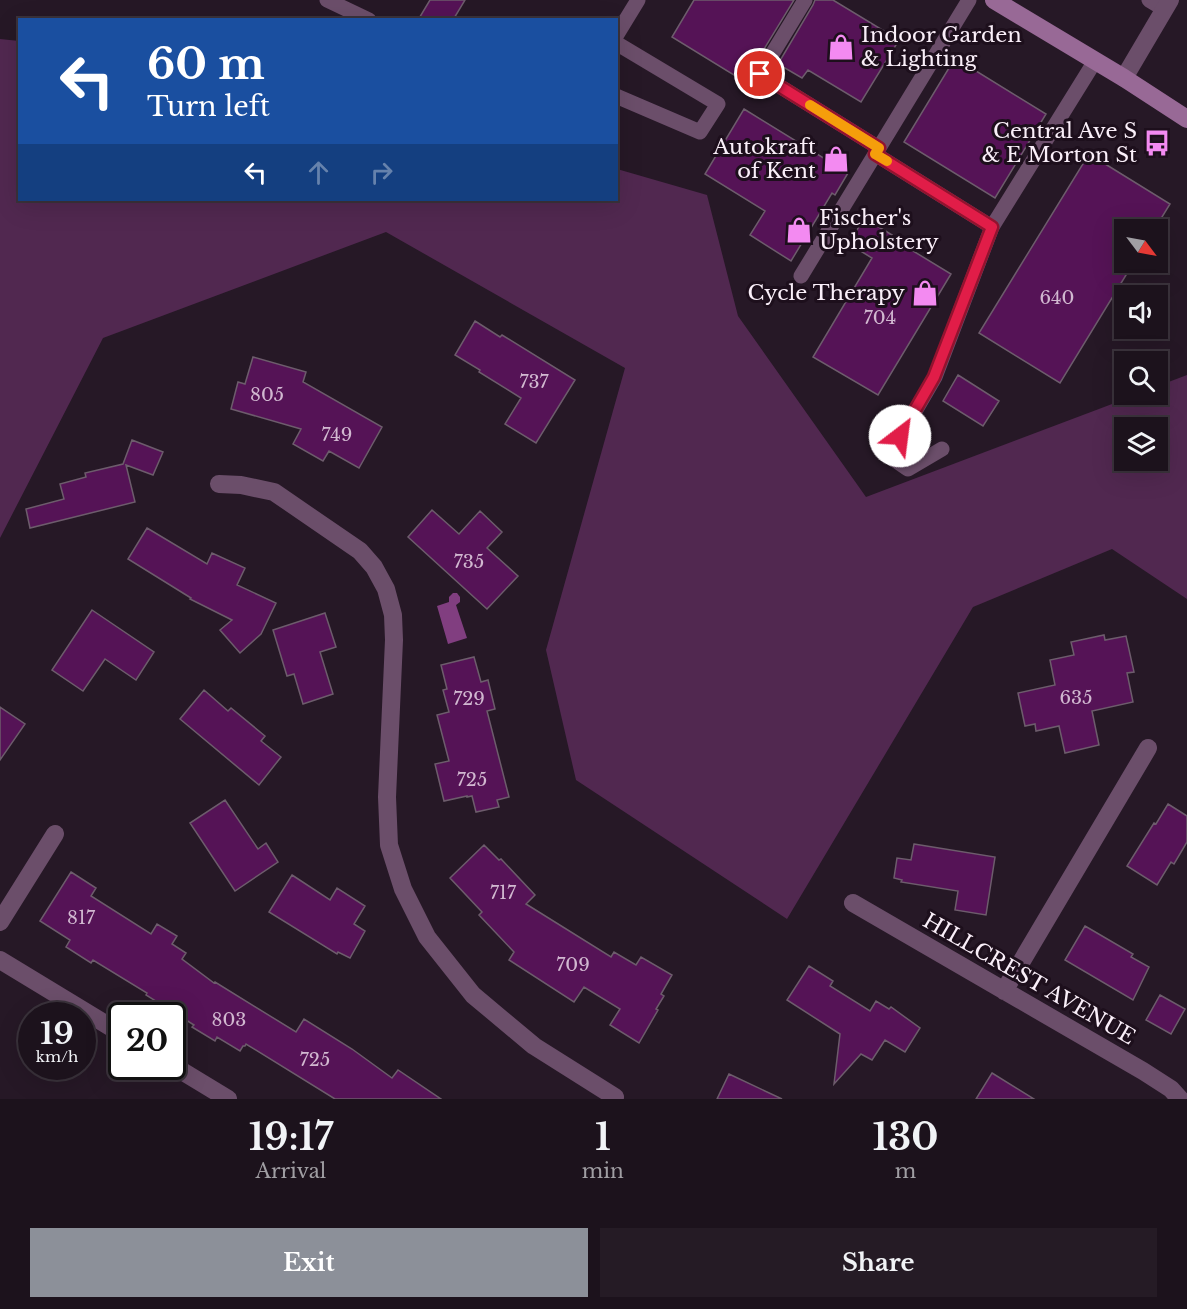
<!DOCTYPE html>
<style>
body{margin:0;font-family:"Libre Baskerville",serif;background:#251b25;color:#f1f3f6;height:100vh;display:flex;flex-direction:column;font-size:22px;white-space:nowrap}
*{box-sizing:border-box;margin:0}
p{font-size:20px;color:#a09ea3}
.icon{flex:none;width:33px;height:33px;fill:none;stroke:currentColor;stroke-width:2;stroke-linecap:round;stroke-linejoin:round}
.map{position:relative;height:1099px;overflow:hidden}
.drawer{display:flex;flex-direction:column;background:#1c121c;flex:1}
.drawer>*{flex:none}
.banner{position:absolute;left:18px;top:18px;width:600px;height:183px;border-radius:0px;box-shadow:0 6px 24px #0002,0 0 0 2px #3a323b;background:#1a4fa0;color:#fff;overflow:hidden}
.needle{width:39px;rotate:122deg}
.buttons{position:absolute;left:1114px;top:219px;display:grid;gap:12px}
.buttons a{display:grid;place-items:center;width:54px;height:54px;border-radius:0px;background:#1c121c;box-shadow:0 6px 24px #0002,0 0 0 2px #3a323b;font-size:30px}
.speed{position:absolute;left:18px;top:1002px;display:flex;gap:12px;font-size:30px;font-weight:700;text-align:center}
.speed>*{display:grid;place-content:center;width:78px;height:78px;border-radius:50%;background:#1c121c;box-shadow:0 6px 24px #0002,0 0 0 2px #3a323b;line-height:1}
.speed small{font-size:15px;font-weight:400}
.speed .limit{border:3px solid #111;border-radius:9px;background:#fff;color:#111}
.pin{position:absolute;display:grid;place-items:center;width:51px;height:51px;color:#fff;margin:-26px;border:3px solid #fff;border-radius:50%;box-shadow:0 2px 6px #0007}
.me{position:absolute;width:66px;margin:-33px;rotate:30deg;stroke-linejoin:round;filter:drop-shadow(0 0 4px #0008)}
.turn{display:flex;align-items:center;gap:21px;height:126px;padding:0 30px;font-size:27px}
.turn .icon{width:78px;height:78px;stroke-width:2.5}
.turn b{display:block;font-size:42px;line-height:51px}
.lanes{display:flex;align-items:center;height:57px;padding:0 30px;background:#0003;justify-content:center;gap:30px;direction:ltr}
.lanes .off{opacity:.35}
.eta{display:flex;justify-content:space-evenly;align-items:center;height:102px;text-align:center}
.eta b{font-size:36px;font-weight:700;line-height:42px}
.primary-button{display:flex;gap:12px;margin-top:auto;padding:12px 30px}
.primary-button a{flex:1;height:69px;border-radius:0px;background:#8c9099;color:#fff;font-size:24px;font-weight:700;line-height:69px;text-align:center}
.primary-button a+a{background:#251b25;color:#f1f3f6}
.map>svg:first-child{display:block}
</style>
<div class="map">
<svg width="1187" height="1099" viewBox="0 0 1187 1099">
<rect width="100%" height="100%" fill="#261826"/>
<!-- green -->
<path fill="#512850" fill-rule="evenodd" d="M0 39 19 41 20 200H616L617 169 707 195 738 316 866 497 1136 395 1158 394V386L1187 375V599L1112 549 973 607 787 919 576 780 546 650 625 368 386 232 103 338 0 538ZM1125 428H1158V460H1125Z"/>
<!-- water -->
<path fill="#813e80" d="M453 593H457L460 597V602L456 605 467 638 448 644 437 606 449 602V597Z"/>
<!-- building -->
<path fill="#551356" stroke="#6d5c6c" stroke-width="1.5" d="M430 0H465L453 20H418Z
M694 0H794L761 54 758 52 742 80 672 37Z
M815 0H833L899 40 861 102 808 70 802 78 778 64 813 5Z
M955 58 1046 114 995 198 904 142Z
M744 109 848 173 835 195 832 193 791 261 750 235 765 211 705 174Z
M1089 154 1170 204 1154 230H1125V262H1134L1060 383 979 333Z
M864 218 892 235 890 237 951 274 878 395 813 357 872 258 849 244Z
M475 321 500 337 502 335 575 380 536 443 505 424 521 398 479 372 480 370 455 355Z
M253 357 306 372 303 382 382 427 359 468 329 451 323 461 293 444 301 429 231 409 238 382 245 384Z
M958 375 999 401 983 426 943 401Z
M132 440 163 452 153 475 126 465 135 502 30 528 26 509 64 499 60 484 86 477 85 473 123 464Z
M432 510 459 534 480 511 502 532 487 548 518 576 487 609 408 537Z
M147 528 207 564 212 553 245 568 237 585 276 603 261 634 240 653 220 630 232 620 190 599 191 598 128 559Z
M92 610 154 652 136 680 105 659 83 691 52 670Z
M325 613 336 647 320 652 333 694 303 704 294 674 287 676 273 630Z
M1104 635 1105 640 1126 636 1134 672 1127 673 1133 702 1092 711 1099 745 1065 753 1059 726 1036 731 1035 724 1025 726 1018 693 1055 685 1050 660 1074 655 1071 642Z
M474 657 481 682 488 680 495 709 487 711 509 797 497 800 499 807 476 812 472 796 467 797V796L444 801 435 764 449 761 437 715 449 712 443 690 447 689 441 665Z
M204 690 228 711 231 708 265 736 261 741 281 757 259 785 180 719Z
M0 707 25 724 0 760Z
M225 800 258 849 266 843 278 862 235 891 190 823Z
M1168 804 1187 816V842L1174 864 1171 862 1157 885 1127 866 1154 823 1156 824Z
M914 844 995 857 986 915 955 910 958 891 901 882 902 880 894 878 897 858 911 860Z
M484 845 499 860 501 859 535 895 526 904 611 957 614 952 636 965 641 957 672 975 661 994 664 996 656 1009 658 1010 639 1043 610 1025 620 1009 584 987 574 1002 509 960 514 952 479 915 482 912 450 878Z
M71 872 96 888 91 896 151 934 157 924 177 936 172 944 186 953 182 959 214 983 215 982 296 1032 304 1019 352 1049 392 1078 398 1070 441 1099H335L246 1044 245 1046H243L240 1051 217 1037 215 1041 192 1027 194 1025 146 995 147 993 93 960 91 963 66 947 70 940 40 921Z
M292 875 330 900 337 888 365 906 354 924 365 931 350 958 338 952 337 954 269 912Z
M1085 926 1133 954 1131 957 1149 967 1133 1000 1065 960Z
M809 966 833 981 830 986 870 1011 876 1001 889 1009 891 1007 920 1028 905 1052 885 1040 872 1060 861 1054 834 1084 840 1034 787 1000Z
M1160 995 1185 1009 1171 1034 1146 1020Z
M992 1073 1034 1099H976Z
M729 1074 782 1099H717Z"/>
<g fill="none" stroke-linecap="round" stroke-linejoin="round">
<!-- lane -->
<path stroke="#6b4e6a" stroke-width="15" d="M327 0 369 20
M805 0 760 74 879 148
M1149 0 1164 9
M616 36 638 0
M616 43 718 104 700 132 616 96
M875 154 992 227 1095 61
M801 276 969 0
M942 449 908 469 889 456 935 377 992 227"/>
<!-- street -->
<path stroke="#6b4e6a" stroke-width="18" d="M1124 78 1170 0
M219 484 241 485 274 492 360 551 374 567 386 589 393 615 394 640 387 797 389 845 403 889 427 937 473 995 534 1046 615 1097 613 1099
M853 903 1143 1071 1171 1089 1180 1099
M0 922 55 834
M0 960 122 1034
M1004 991 1148 748
M172 1065 228 1099"/>
<!-- secondary -->
<path stroke="#986996" stroke-width="18" d="M994 0 1124 78 1187 119"/>
</g>
<g fill="none" stroke-linecap="round" stroke-linejoin="round">
<!-- route casing -->
<g stroke="#92132f" stroke-width="15">
<path id="route" d="M760 74 879 148 875 154 992 227 934 377 900 436"/>
</g>
<!-- route -->
<use href="#route" stroke="#e11d48" stroke-width="10"/>
<!-- slow -->
<path stroke="#f59e0b" stroke-width="10" d="M810 105 879 148 875 154 887 161"/>
</g>
<!-- icons -->
<defs>
<g id="shop-bare" transform="scale(2.07)"><path d="M-5-2.5h2.3a2.7 3.5 0 0 1 5.4 0H5L5.5 6h-11ZM-1.5-2.5h3a1.5 2.3 0 0 0-3 0Z" fill="#f38af1" stroke="#1d0f1c" stroke-width="2.5" paint-order="stroke"/></g>
<g id="bus-bare" transform="scale(2.07)"><path d="M-5-6H5V4H4V6H2V4H-2V6H-4V4H-5ZM-3.5-4V0h7V-4ZM-3.5 1.2v1.5H-2V1.2ZM2 1.2v1.5H3.5V1.2Z" fill="#f38af1" stroke="#1d0f1c" stroke-width="2.5" paint-order="stroke"/></g>
</defs>
<g fill-rule="evenodd">
<use href="#shop-bare" x="841" y="47"/>
<use href="#bus-bare" x="1157" y="143"/>
<use href="#shop-bare" x="836" y="159"/>
<use href="#shop-bare" x="799" y="230"/>
<use href="#shop-bare" x="925" y="293"/>
</g>
<g text-anchor="middle" dominant-baseline="central" stroke-width="6" stroke-linejoin="round" paint-order="stroke">
<!-- number labels -->
<g font-size="18" fill="#d1b8d0">
<text x="1057" y="298">640</text>
<text x="880" y="318">704</text>
<text x="534" y="382">737</text>
<text x="267" y="395">805</text>
<text x="337" y="435">749</text>
<text x="469" y="562">735</text>
<text x="1076" y="698">635</text>
<text x="469" y="699">729</text>
<text x="472" y="780">725</text>
<text x="503" y="893">717</text>
<text x="81" y="918">817</text>
<text x="573" y="965">709</text>
<text x="229" y="1020">803</text>
<text x="315" y="1060">725</text>
</g>
<!-- poi labels -->
<g font-size="21" fill="#faeff9" stroke="#1d0f1c" text-anchor="end">
<text x="861" y="35" text-anchor="start">Indoor Garden<tspan x="861" dy="24">&amp; Lighting</tspan></text>
<text x="1137" y="131">Central Ave S<tspan x="1137" dy="24">&amp; E Morton St</tspan></text>
<text x="816" y="147">Autokraft<tspan x="816" dy="24">of Kent</tspan></text>
<text x="819" y="218" text-anchor="start">Fischer's<tspan x="819" dy="24">Upholstery</tspan></text>
<text x="905" y="293">Cycle Therapy</text>
</g>
<!-- street labels -->
<g font-size="21" fill="#faeff9" stroke="#1d0f1c">
<text transform="translate(1029 979) rotate(30)">HILLCREST AVENUE</text>
</g>
</g>
</svg>
<div class="buttons">
<a><svg class="needle" viewBox="-14 -14 28 28"><path d="M0-13l5 13h-10z" fill="#e53935"/><path d="M0 13l5-13h-10z" fill="#a09ea3"/></svg></a>
<a><svg class="icon" aria-label="sound" viewBox="0 0 24 24"><path d="M4 9h4l5-4v14l-5-4H4zM17 9q2 3 0 6"/></svg></a>
<a><svg class="icon" aria-label="search" viewBox="0 0 24 24"><circle cx="10" cy="10" r="6"/><path d="M15 15l6 6"/></svg></a>
<a><svg class="icon" aria-label="layers" viewBox="0 0 24 24"><path d="M12 4l9 5-9 5-9-5zM3 14l9 5 9-5"/></svg></a>
</div>
<div class="speed"><div>19<small>km/h</small></div><div class="limit">20</div></div>
<div class="pin" style="left:760px;top:74px;background:#d93025"><svg class="icon" aria-label="arrive" viewBox="0 0 24 24"><path d="M6 21V4h12l-3 4 3 4H6"/></svg></div>
<svg class="me" style="left:900px;top:436px" viewBox="-20 -20 40 40"><circle r="19" fill="#fff"/><path d="M0-13L10 11 0 6-10 11z" fill="#e11d48"/></svg>
<div class="banner">
<div class="turn"><svg class="icon" aria-label="left" viewBox="0 0 24 24"><path d="M17 20v-9H6M10 6l-5 5 5 5"/></svg><div><b>60 m</b>Turn left</div></div>
<div class="lanes"><svg class="icon" aria-label="left" viewBox="0 0 24 24"><path d="M17 20v-9H6M10 6l-5 5 5 5"/></svg><svg class="icon off" aria-label="ahead" viewBox="0 0 24 24"><path d="M12 20V5M6 11l6-6 6 6"/></svg><svg class="icon off" aria-label="right" viewBox="0 0 24 24"><path d="M7 20v-9h11M14 6l5 5-5 5"/></svg></div>
</div>
</div>
<section class="drawer">
<div class="eta">
<div><b>19:17</b><p>Arrival</p></div>
<div><b>1</b><p>min</p></div>
<div><b>130</b><p>m</p></div>
</div>
<div class="primary-button"><a>Exit</a><a>Share</a></div>
</section>
